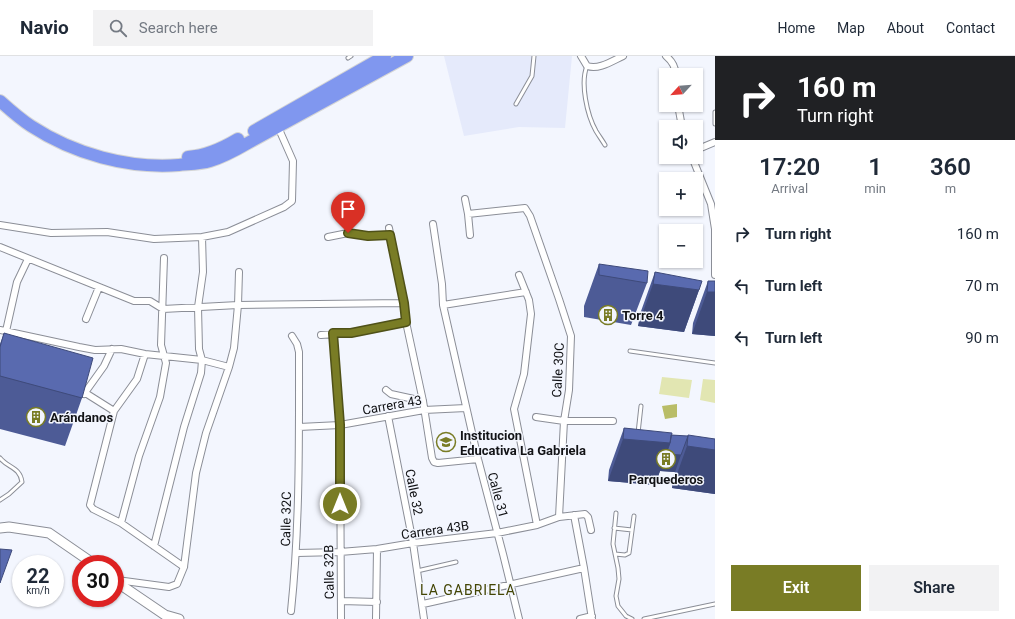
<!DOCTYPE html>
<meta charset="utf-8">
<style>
body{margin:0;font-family:Roboto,sans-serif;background:#f2f2f3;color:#1f2937;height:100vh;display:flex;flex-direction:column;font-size:15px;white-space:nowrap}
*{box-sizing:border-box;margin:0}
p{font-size:13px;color:#747a83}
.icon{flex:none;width:22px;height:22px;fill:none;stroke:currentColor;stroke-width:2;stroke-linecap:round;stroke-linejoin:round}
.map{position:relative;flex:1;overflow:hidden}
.side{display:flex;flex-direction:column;background:#fff;width:300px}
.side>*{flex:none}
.hud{background:#202124;color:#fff;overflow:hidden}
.needle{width:26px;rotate:244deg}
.buttons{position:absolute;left:659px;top:12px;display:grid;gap:8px}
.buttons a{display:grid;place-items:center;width:44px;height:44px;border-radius:0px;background:#fff;box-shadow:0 1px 3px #0004;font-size:20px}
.speed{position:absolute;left:12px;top:499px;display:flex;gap:8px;font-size:20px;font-weight:700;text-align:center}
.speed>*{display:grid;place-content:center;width:52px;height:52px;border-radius:50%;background:#fff;box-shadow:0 1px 3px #0004;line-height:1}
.speed small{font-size:10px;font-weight:400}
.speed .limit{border:6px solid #d22;background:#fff;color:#111}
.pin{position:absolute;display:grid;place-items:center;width:34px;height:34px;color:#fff;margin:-41px -17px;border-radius:50% 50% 50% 0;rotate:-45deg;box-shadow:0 0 4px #0007}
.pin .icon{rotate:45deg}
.me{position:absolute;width:44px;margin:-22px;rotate:0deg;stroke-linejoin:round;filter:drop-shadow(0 0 3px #0008)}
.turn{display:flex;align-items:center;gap:14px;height:84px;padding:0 16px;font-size:18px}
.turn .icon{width:52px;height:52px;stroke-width:2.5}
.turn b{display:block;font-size:28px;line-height:34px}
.eta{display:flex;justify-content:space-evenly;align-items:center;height:68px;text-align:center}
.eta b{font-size:24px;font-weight:600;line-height:28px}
.primary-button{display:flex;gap:8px;margin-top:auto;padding:8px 16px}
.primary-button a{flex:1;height:46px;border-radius:0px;background:#797c25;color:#fff;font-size:16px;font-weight:600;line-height:46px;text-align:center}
.primary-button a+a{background:#f2f2f3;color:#1f2937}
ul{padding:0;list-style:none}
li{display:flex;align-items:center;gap:12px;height:52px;padding:0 16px}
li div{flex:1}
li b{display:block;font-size:15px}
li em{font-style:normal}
header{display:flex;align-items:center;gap:24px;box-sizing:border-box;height:56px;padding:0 20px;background:#fff;border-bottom:1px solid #e0e1e3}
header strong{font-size:19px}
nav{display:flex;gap:22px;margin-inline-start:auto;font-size:14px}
.search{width:280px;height:36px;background:#f2f2f3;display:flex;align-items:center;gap:10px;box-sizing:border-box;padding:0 14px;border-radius:0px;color:#747a83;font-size:15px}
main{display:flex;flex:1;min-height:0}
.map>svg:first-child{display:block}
</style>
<header>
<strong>Navio</strong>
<div class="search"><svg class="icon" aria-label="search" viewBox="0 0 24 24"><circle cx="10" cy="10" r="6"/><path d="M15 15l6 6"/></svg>Search here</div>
<nav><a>Home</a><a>Map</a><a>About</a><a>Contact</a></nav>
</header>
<main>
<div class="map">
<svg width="715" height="563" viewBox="0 0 715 563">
<rect width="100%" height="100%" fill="#f3f6fe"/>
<!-- built -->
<path fill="#e5eafb" d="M444 0H572L565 72 519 71 464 80Z"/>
<!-- green -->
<path fill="#e2e6b2" d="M662 321 692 324 689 342 659 338Z
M703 323 715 324V347L700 344Z"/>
<!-- water -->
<path fill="#b9bd68" d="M677 348V361L665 363 662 350Z"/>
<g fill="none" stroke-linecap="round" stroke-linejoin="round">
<!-- lane casing -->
<g stroke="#8b8e97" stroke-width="5">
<path id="lane" d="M348 2 351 0
M587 10C580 27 587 59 596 75 599 80 602 84 605 89
M516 48 532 20 534 0
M715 56V68
M630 295 715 307
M638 377 641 350
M0 402C8 412 20 411 22 426L9 438 0 444
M616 457 613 488 618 512 619 523 616 540 618 550 626 560 632 563
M614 472 632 474
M615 498 625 499 629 497 634 460
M417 515 456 506
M644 563 715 548"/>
</g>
<!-- street casing -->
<g stroke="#8b8e97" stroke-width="8">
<path id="street" d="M581 0 587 10C599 14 612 5 623 0
M666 0C673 6 675 11 676 19
M678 49 682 71
M696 94 715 86
M692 101 711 148 715 173V219
M465 143 468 158
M433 168 442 228 443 249 478 403 503 498 519 563
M0 169 51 177 107 176 154 183 202 181 228 176 284 151 292 145 293 105 278 71
M389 172 404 247 406 266 423 345 432 402 434 406 438 407 478 403
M470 179 468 158 525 152 530 160 559 243 571 280 569 334 564 365 559 461
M328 181 348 177 368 180 390 179
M0 191 134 245H150L163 253 238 249 404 247
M519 219 529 244 531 258 524 318 514 353 537 469
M443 249 526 236
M86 263 99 231
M0 274 79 291 95 294 121 293 145 298 202 304 229 311
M6 275 17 226 28 203
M333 277 340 369 341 563
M321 279 351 277 406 266
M145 298 137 323 114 355 90 449 93 453 121 467 184 511
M386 334 391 338 423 345
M76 336 87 338 114 355
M84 338 104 310 112 293
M388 360 413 487 424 563
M536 361 564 365H613
M299 371 340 369 424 354 466 352
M574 459 584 512 592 563
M121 467 139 400 160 341 166 307 161 289 164 202
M154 490 184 371 201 317 202 304 199 293 198 251 203 216 202 181
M297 497 340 496 377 493 413 487 497 477 537 469 559 461 585 458 588 461 591 474
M117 524 169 531 177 528 184 511 196 417 206 377 229 311 234 292 238 249 239 216
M341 545 377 546
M423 548 584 512
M291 555C300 469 299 382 299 296L297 288 292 280
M376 563 377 493
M580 563 592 560"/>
</g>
<!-- secondary casing -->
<g stroke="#8b8e97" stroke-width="11">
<path id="secondary" d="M0 472 9 471 49 477 94 508
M115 525 165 559 179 563"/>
</g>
<!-- highway casing -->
<g stroke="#d4d5d5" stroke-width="14">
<path id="highway" d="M0 45C10 54 20 63 31 70 74 98 128 113 179 109 189 108 200 108 210 105 223 101 236 94 248 87L407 0
M254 75 385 0
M188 101C205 100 223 92 238 83"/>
</g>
<!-- lane -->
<use href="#lane" stroke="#fff" stroke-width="3"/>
<!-- street -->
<use href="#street" stroke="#fff" stroke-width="6"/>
<!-- secondary -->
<use href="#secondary" stroke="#fff" stroke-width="9"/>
<!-- highway -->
<use href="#highway" stroke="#8097ef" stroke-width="12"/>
</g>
<!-- wall -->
<path fill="#4d5b96" d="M599 208 647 227 631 269 584 261V250Z
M655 216 699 234 684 276 638 270 640 258Z
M708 225H715V280L692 278 693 267Z
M4 277 82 342 65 390 0 373V288Z
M624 372 671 379 715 383V438L672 432 673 421 675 416 660 415 655 429 608 425 609 414Z"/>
<!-- shaded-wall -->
<path fill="#3e4a7a" d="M653 228 699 234 684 276 638 270Z
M707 236H715V280L692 278Z
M623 383 670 387 681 399 675 416 660 415 655 429 608 425Z
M687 390 715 394V438L672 432Z"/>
<!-- building -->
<path fill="#596aaf" stroke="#3e4a7a" d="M599 208 648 215 647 227 599 219Z
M655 216 702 225 699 234 653 228Z
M708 225H715V236H707Z
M4 277 93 302 82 342 0 320V291Z
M624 372 672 377 670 387 623 383Z
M671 379 688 380 681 399 666 398 670 387Z
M688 379 715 383V394L687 390Z
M0 493 12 494 0 527Z"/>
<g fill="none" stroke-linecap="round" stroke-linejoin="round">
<!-- route casing -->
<g stroke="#4f5118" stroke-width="10">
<path id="route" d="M340 448V369L333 277H351L406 266 404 247 390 179 368 180 348 177"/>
</g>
<!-- route -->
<use href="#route" stroke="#797c25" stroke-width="7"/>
</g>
<!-- icons -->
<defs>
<g id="building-ring" transform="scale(1)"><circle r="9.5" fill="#f3f6fe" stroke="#797c25" stroke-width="1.5"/><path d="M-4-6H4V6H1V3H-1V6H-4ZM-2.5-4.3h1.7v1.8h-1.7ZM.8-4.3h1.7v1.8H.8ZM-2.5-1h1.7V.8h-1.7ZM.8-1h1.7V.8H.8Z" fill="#797c25"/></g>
<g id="school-ring" transform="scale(1)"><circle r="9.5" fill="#f3f6fe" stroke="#797c25" stroke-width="1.5"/><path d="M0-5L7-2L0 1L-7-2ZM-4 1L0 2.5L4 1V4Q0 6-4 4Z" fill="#797c25"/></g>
</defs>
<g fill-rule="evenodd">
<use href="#building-ring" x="608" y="259"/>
<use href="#building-ring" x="36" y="361"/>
<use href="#school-ring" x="446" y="386"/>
<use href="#building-ring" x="666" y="403"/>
</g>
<g text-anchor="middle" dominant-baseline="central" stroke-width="3" stroke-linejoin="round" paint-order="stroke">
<!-- poi labels -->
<g font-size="13" font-weight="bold" fill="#121316" stroke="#f3f6fe" text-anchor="start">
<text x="622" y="259">Torre 4</text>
<text x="50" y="361">Arándanos</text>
<text x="460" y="379">Institucion<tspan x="460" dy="15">Educativa La Gabriela</tspan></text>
<text x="666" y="423" text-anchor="middle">Parquederos</text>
</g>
<!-- street labels -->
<g font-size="13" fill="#121316" stroke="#f3f6fe">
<text transform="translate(558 314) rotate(-87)">Calle 30C</text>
<text transform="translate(392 349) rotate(-10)">Carrera 43</text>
<text transform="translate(414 436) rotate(79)">Calle 32</text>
<text transform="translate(498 439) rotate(75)">Calle 31</text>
<text transform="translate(286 463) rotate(-89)">Calle 32C</text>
<text transform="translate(435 474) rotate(-8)">Carrera 43B</text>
<text transform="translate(329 516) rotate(-91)">Calle 32B</text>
</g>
<!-- neighbourhood labels -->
<g font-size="14" letter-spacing="1" fill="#434504" stroke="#f3f6fe">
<text x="468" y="534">LA GABRIELA</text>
</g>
</g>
</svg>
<div class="buttons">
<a><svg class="needle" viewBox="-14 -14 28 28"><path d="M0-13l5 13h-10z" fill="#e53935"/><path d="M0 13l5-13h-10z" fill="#747a83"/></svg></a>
<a><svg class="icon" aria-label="sound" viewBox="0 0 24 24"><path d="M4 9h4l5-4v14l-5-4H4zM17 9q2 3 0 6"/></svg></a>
<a>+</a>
<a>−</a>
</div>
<div class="speed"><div>22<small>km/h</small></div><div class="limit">30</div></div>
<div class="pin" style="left:348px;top:177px;background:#d93025"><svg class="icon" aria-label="arrive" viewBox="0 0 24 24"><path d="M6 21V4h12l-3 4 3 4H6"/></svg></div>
<svg class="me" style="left:340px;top:448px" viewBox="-20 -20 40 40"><circle r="17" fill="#797c25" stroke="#fff" stroke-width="3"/><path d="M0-11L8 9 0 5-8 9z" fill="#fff"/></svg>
</div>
<section class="side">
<div class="hud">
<div class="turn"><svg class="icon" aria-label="right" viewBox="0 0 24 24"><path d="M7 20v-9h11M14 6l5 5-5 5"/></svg><div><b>160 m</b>Turn right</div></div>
</div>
<div class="eta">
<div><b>17:20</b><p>Arrival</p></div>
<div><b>1</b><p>min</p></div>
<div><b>360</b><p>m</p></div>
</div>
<ul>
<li><svg class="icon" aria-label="right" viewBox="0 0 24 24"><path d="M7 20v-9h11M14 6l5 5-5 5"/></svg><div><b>Turn right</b></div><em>160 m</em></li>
<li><svg class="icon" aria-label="left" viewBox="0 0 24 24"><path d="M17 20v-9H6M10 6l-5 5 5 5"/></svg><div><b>Turn left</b></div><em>70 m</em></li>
<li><svg class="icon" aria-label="left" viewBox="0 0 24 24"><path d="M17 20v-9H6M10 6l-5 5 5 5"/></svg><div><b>Turn left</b></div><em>90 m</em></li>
</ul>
<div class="primary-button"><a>Exit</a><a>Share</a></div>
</section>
</main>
